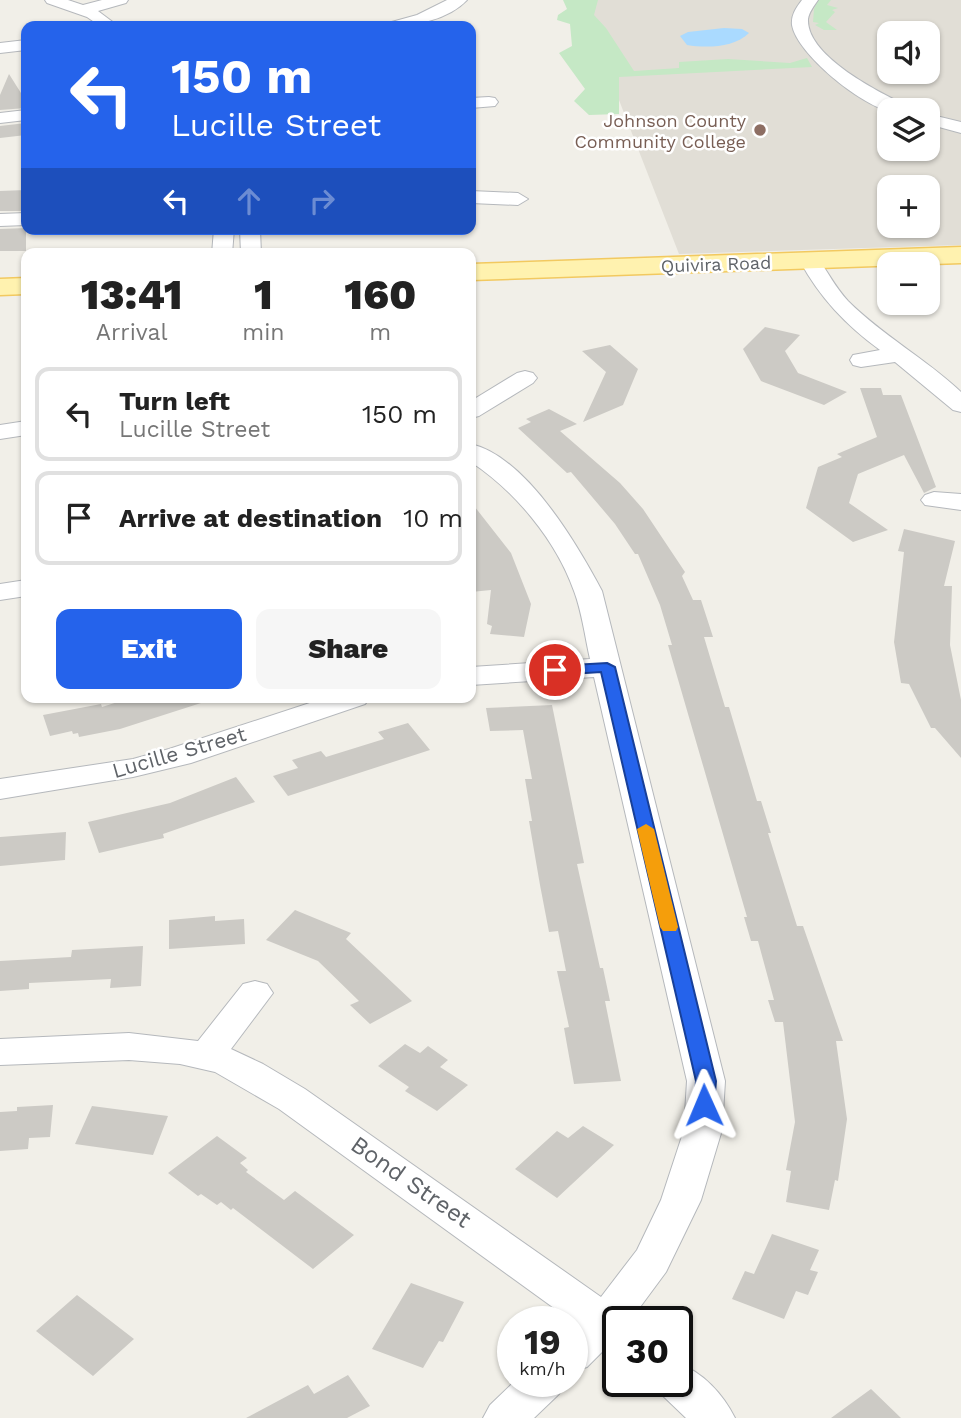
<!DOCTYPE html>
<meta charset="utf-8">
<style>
body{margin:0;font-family:"Work Sans",sans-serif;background:#f6f6f6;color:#222;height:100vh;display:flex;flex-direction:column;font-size:26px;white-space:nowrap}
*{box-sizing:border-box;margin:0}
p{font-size:23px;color:#767676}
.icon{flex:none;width:38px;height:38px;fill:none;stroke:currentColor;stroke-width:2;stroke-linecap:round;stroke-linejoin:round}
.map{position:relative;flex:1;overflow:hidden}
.side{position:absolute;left:21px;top:248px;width:455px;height:455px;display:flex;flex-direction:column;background:#fff;border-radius:14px;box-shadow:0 2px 5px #0004}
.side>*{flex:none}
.hud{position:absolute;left:21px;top:21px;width:455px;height:214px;border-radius:14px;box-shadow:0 2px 5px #0004;background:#2563eb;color:#fff;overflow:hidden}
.buttons{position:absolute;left:877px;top:21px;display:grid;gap:14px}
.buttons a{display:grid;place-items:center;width:63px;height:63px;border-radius:14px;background:#fff;box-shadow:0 2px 5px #0004;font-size:35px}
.speed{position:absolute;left:497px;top:1306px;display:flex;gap:14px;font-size:35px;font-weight:700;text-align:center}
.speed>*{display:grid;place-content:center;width:91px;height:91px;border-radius:50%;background:#fff;box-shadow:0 2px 5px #0004;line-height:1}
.speed small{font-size:18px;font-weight:400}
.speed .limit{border:4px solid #111;border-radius:10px;background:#fff;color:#111}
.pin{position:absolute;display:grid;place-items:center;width:60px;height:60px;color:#fff;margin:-30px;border:4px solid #fff;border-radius:50%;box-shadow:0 2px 7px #0007}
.me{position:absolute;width:77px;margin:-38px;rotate:359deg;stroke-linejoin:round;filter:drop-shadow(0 0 5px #0008)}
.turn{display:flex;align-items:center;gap:24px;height:147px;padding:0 35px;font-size:32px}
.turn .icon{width:91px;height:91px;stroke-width:2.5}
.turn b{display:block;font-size:49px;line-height:60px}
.lanes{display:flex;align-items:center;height:66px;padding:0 35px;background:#0003;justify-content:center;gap:35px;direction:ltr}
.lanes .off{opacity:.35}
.eta{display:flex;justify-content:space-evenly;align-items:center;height:119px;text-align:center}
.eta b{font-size:42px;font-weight:800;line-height:49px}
.button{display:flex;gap:14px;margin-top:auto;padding:14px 35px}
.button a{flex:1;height:80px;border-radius:14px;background:#2563eb;color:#fff;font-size:28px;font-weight:800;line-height:80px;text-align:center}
.button a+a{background:#f6f6f6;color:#222}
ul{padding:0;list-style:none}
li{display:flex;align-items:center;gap:21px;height:94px;margin:0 14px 10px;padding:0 21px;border:4px solid #e0e0e0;border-radius:14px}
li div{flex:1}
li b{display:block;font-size:26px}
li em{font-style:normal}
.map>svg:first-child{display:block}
</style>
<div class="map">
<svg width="961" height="1418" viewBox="0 0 961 1418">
<rect width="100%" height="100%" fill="#f1efe8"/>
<!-- education -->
<path fill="#e1ded6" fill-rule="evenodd" d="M580 0H961V245L679 254ZM889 33H928V72H889ZM889 110H928V149H889ZM889 187H928V226H889Z"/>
<!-- green -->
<path fill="#c5e8c5" d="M563 0H598L594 15 606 28 634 71 679 68V62L728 59 790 63 807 58 812 67 619 77V114L589 115 574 101 585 89 559 53 572 46 570 24 557 20 558 15 567 9Z
M818 0H831L827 5 838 8 832 10 835 12 826 22 837 30H824L815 25 819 23 813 22 814 9Z"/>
<!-- water -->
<path fill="#aadaff" d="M724 28 742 29 749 33C734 48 706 48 687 45L680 36 688 32Z"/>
<!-- building -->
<path fill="#cccac5" d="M9 74 26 101V108L0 110V95Z
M26 123V135L0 138V126Z
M26 190V211H0V191Z
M26 228V251H0V229Z
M765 327 800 335 785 351 798 373 847 392 824 405 761 381 743 349Z
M610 345 638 369 623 405 583 422 606 372 582 351Z
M860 388H881L883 395H901L936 487 924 493 904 455 858 474 849 503 888 530 853 542 806 508 818 467 842 457 837 454 877 437Z
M549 409 577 424 560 431 620 483 643 509 685 572 682 576 693 600H701L713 637H704L725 707H729L757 801H761L771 833H768L797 926H803L843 1041H836L847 1119 838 1181 835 1180 829 1210 786 1202 791 1171 786 1170 795 1122 783 1022H775L768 1000H774L758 941H751L744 917H747L668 645H672L660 605 638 554H635L615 524 571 472 567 473 518 428 531 422 526 419Z
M471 502 511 553 531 604 524 637 490 634 492 626 487 624 491 590 471 592Z
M904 529 955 541 944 586H952L950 645 961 700V758L935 728H931L909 684 901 683 894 642 904 552 898 551Z
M130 698H200L201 703 120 729 79 737 78 733 73 734 72 731 50 736 43 715 101 704 102 707Z
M552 705 584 863 577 864 600 968H603L610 1001H605L621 1081 574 1084 564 1028 569 1027 557 971H566L558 931 549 932 540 885 529 821H532L525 779H532L523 730 490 731 486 708Z
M408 723 430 750 288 796 273 776 298 768 292 760 321 751 326 757 384 739 378 732Z
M236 777 255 802 163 834 164 838 99 853 88 822 170 803Z
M66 832 65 860 0 866V837Z
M295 910 351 933 346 939 412 1001 370 1024 350 1005 359 1001 318 961 266 940Z
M215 916V921L244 919 245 944 169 949V920Z
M143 946 141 986 110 988 111 979 29 983V989L0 991V961L71 957 72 950Z
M405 1044 420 1053 428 1046 448 1060 440 1067 468 1085 437 1111 405 1091 409 1087 378 1066Z
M53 1105 50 1137 29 1138 28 1149 0 1151V1112L17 1111V1107Z
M92 1106 168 1116 153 1155 75 1144Z
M583 1126 614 1145 557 1198 515 1169 557 1131 568 1138Z
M217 1136 247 1158 240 1163 248 1170 246 1172 284 1200 295 1191 354 1235 313 1269 233 1208 231 1210 221 1202 217 1205 201 1194 198 1196 168 1173Z
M772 1234 819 1250 810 1270 818 1272 808 1295 796 1291 784 1319 732 1299 745 1271 754 1274Z
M411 1283 464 1302 443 1342 439 1341 423 1368 372 1349Z
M77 1295 134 1339 93 1376 36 1331Z
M348 1375 370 1406 347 1418H246L308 1385 314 1394Z
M871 1389 901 1418H831Z"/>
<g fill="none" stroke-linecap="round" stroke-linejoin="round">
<!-- minor casing -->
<g stroke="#b5b8bc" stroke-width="2">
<path id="minor" d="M45 0H68L83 5 102 0H128L126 3 98 11 118 26H100L87 17 47 3Z
M447 0H467C448 20 413 27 386 26L388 23 417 15Z
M802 0H818C814 6 809 12 808 19 806 56 880 93 908 106L911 110C904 110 895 112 889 111 861 105 797 54 792 25 791 15 796 8 802 0Z
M26 40V50L0 53V43Z
M489 97 495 98 498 102 495 106 471 108V98Z
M26 110V120L0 123V113Z
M928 114 961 122V133L928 124Z
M471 191 518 193 528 199 518 205 471 203Z
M26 213V225L0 226V214Z
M214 229H234L232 254H212Z
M240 229H260L261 254H241Z
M810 255 817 257C828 272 835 287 848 301 883 336 925 358 961 392V412L953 410 895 362 861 367 853 365 850 360 853 355 880 350C846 325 820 298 800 261L803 257Z
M525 371 533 373 537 378 533 383 479 416 471 418V401L517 373Z
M26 421V435L0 439V425Z
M471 444C526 457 577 544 602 591L725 1081 722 1130 701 1200 666 1272 632 1318 634 1321H618V1348L609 1345 587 1367 572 1372V1327L576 1324 279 1109 215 1072 180 1064 129 1060 0 1065V1039L129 1033 198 1041 243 984 255 981 267 984 273 993 231 1049 263 1064 305 1089 601 1297 637 1250 661 1200 684 1130 687 1081 594 677 471 685V667L590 659C585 637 582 612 574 591 556 540 515 491 471 462Z
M934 492 961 494V510L925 505 921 500 925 495Z
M26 580V596L0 600V584Z
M325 698H370L365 704 191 763 133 777 0 799V779L133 759 169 749Z
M677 1363C703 1372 723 1394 735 1418H686L661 1394 655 1381H677Z
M515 1381H565L559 1394 534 1418H483L490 1405Z"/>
</g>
<!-- primary casing -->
<g stroke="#f2c960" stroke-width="3">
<path id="primary" d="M961 247V263L471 280V264Z
M26 278V294L0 295V279Z"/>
</g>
<!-- minor -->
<use href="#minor" fill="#fff" fill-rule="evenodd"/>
<!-- primary -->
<use href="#primary" fill="#fff2af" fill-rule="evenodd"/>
</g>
<!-- route -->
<path fill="#2563eb" stroke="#184099" stroke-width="2" d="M607 663 615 667 716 1081 714 1105 711 1111 704 1113 697 1111 694 1105 696 1081 601 672 555 675 548 670 555 666Z"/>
<!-- slow -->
<path fill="#f59e0b" d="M646 824 654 829 678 927 676 931H663L660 927 637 829Z"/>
<!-- markers -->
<circle fill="#8d6e63" stroke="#fff" stroke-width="2.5" cx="760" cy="130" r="7"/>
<g text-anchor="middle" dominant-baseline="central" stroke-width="5" stroke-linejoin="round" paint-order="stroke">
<!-- far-education labels -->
<g font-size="18" fill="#785e54" stroke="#fff" text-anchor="end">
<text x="746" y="120">Johnson County<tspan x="746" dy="21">Community College</tspan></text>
</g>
<!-- far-street labels -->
<g font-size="18" fill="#5f6368" stroke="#fff">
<text transform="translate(716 264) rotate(-2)">Quivira Road</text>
</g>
<!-- street labels -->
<g font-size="21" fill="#5f6368" stroke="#fff">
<text transform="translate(179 752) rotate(-16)">Lucille Street</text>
</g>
<!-- near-street labels -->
<g font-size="24" fill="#5f6368" stroke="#fff">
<text transform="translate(411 1182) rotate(35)">Bond Street</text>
</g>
</g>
</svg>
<div class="buttons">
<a><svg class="icon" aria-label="sound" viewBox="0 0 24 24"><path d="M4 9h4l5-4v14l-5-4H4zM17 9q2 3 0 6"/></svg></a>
<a><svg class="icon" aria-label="layers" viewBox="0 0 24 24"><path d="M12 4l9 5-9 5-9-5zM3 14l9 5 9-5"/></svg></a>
<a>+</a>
<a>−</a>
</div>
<div class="speed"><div>19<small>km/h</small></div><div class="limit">30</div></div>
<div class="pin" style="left:555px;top:670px;background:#d93025"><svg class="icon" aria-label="arrive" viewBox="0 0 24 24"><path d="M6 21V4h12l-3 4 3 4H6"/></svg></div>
<svg class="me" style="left:704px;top:1105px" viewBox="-20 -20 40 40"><path d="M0-17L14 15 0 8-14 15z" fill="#2563eb" stroke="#fff" stroke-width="4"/></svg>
<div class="hud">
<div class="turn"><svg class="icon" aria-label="left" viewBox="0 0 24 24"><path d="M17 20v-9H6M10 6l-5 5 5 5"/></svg><div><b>150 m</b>Lucille Street</div></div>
<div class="lanes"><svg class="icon" aria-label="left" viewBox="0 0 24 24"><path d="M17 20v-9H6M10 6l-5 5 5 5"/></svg><svg class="icon off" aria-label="ahead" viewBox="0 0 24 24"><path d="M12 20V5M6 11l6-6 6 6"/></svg><svg class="icon off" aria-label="right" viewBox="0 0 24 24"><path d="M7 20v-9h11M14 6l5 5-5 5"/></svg></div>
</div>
<section class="side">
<div class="eta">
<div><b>13:41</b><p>Arrival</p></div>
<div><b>1</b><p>min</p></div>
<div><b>160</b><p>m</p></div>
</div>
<ul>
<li><svg class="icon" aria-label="left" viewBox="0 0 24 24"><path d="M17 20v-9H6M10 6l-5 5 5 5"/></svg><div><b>Turn left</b><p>Lucille Street</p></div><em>150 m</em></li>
<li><svg class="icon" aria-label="arrive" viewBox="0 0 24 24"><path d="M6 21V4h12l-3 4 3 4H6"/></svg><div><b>Arrive at destination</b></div><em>10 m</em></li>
</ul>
<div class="button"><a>Exit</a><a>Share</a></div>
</section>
</div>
